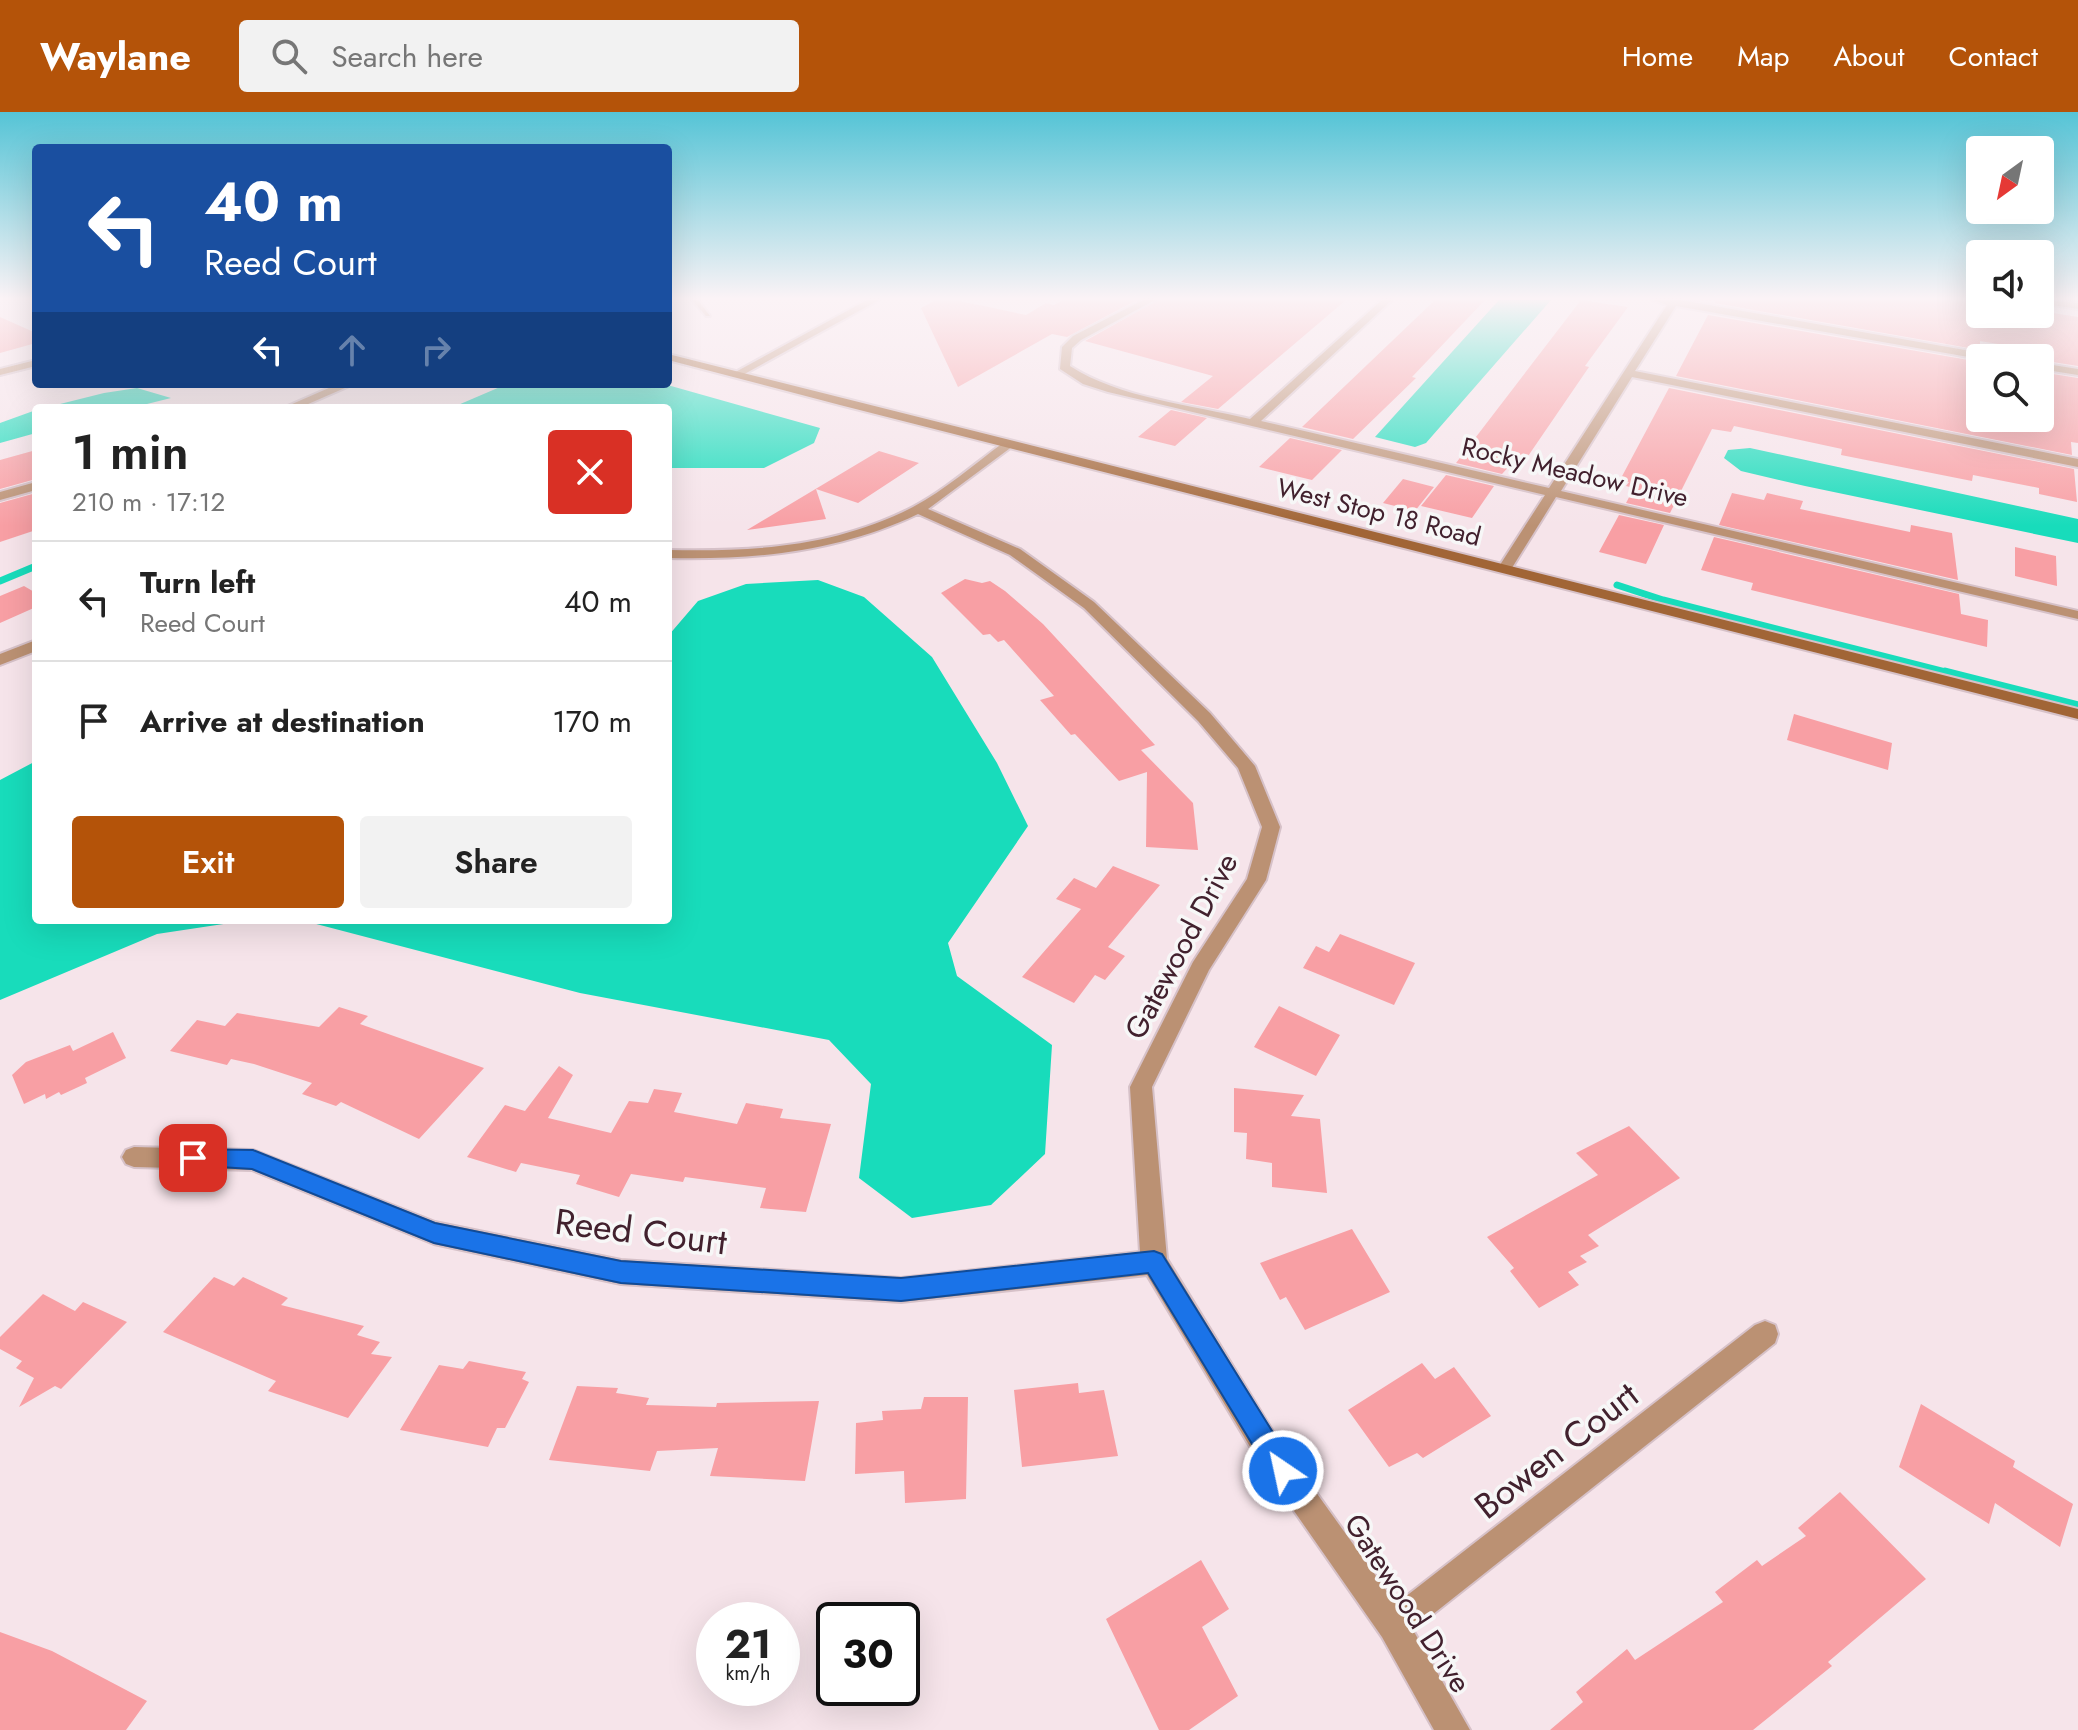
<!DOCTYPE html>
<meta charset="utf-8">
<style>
body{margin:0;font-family:Jost,sans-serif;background:#f2f2f2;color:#222;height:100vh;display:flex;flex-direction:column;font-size:30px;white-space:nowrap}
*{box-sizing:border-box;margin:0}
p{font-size:26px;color:#767676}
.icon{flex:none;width:44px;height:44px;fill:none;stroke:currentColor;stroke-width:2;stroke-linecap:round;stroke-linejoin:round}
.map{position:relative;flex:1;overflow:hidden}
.side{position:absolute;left:32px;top:292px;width:640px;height:520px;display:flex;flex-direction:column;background:#fff;border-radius:8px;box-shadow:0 8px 32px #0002}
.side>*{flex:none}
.guide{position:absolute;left:32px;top:32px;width:640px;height:244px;border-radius:8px;box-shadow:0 8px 32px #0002;background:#1a4fa0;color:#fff;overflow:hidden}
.needle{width:52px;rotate:213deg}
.buttons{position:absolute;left:1966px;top:24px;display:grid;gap:16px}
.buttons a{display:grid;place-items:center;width:88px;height:88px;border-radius:8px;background:#fff;box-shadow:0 8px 32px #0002;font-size:40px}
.speed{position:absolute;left:696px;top:1490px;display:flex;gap:16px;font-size:40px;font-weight:700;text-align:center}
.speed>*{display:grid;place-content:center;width:104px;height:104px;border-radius:50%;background:#fff;box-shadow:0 8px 32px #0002;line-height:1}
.speed small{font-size:20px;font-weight:400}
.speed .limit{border:4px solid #111;border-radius:12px;background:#fff;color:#111}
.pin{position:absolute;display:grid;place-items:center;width:68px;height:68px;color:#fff;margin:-34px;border-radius:16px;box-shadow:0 4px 12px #0006}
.me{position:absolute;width:88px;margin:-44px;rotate:326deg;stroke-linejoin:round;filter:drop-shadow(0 0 6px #0008)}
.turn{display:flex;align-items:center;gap:28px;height:168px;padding:0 40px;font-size:36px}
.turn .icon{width:104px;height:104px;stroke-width:2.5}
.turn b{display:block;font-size:56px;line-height:68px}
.lanes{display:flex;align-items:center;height:76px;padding:0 40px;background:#0003;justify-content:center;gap:40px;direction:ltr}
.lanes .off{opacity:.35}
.round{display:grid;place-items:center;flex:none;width:84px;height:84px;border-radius:8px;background:#f2f2f2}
.summary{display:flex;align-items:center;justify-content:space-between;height:136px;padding:0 40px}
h1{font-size:48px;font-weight:600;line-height:60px}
.primary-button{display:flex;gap:16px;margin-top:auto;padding:16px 40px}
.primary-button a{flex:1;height:92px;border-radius:8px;background:#b45309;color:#fff;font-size:32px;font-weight:600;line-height:92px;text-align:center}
.primary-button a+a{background:#f2f2f2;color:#222}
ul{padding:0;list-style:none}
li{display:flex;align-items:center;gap:24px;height:120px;padding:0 40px;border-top:2px solid #e0e0e0}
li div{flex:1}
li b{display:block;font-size:30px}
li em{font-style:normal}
header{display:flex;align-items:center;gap:48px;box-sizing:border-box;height:112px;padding:0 40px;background:#b45309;color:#fff}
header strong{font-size:38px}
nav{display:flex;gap:44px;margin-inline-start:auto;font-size:28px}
.search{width:560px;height:72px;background:#f2f2f2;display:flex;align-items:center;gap:20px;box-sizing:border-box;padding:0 28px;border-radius:8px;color:#767676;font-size:30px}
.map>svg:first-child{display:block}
</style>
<header>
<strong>Waylane</strong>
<div class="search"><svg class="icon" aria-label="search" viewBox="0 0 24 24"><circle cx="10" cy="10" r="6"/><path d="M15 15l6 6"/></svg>Search here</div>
<nav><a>Home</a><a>Map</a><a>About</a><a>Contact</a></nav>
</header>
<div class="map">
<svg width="2078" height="1618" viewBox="0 0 2078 1618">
<rect width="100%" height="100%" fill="#f6e4ea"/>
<!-- water -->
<path fill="#18dcbb" d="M1499 188H1551L1426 331 1415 335 1375 325Z
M507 272H664L820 316 814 331 764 356H668V296H451Z
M137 276 171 286 131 296H44L104 281Z
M36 298V321L0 331V311Z
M1750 336 2078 407V431L1805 374 1741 359 1724 346 1728 338Z
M818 468 864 485 932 545 997 651 1028 714 948 831 957 864 1052 933 1045 1042 991 1093 912 1106 859 1066 871 972 829 928 580 881 301 808H668V524L698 489 746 472Z
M36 649V808H250L157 822 0 888V668Z"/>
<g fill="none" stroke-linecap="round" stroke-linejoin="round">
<!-- stream-far1 -->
<path stroke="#18dcbb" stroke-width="7" d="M0 469 36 454
M1617 473 1663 488 1953 562"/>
<!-- stream -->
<path stroke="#18dcbb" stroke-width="9" d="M1945 560 2078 594"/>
</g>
<!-- building -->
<path fill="#f89fa4" d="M936 188H955L1026 203 1046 191 1054 193 1063 188H1137L1067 225 1052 222 958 275 921 196Z
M1158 188H1346L1218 297 1181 290 1213 264 1085 229Z
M1435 188H1485L1412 265 1416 266 1353 327 1302 315Z
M1581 188 1628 195 1585 254 1589 255 1524 350 1515 348 1502 362 1456 351Z
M1716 188H1980V202H2040V199L2078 205V254L2040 248V239L1980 229V238L1714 191Z
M1708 203 1980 250V306H2040V260L2078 266V331L2071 330 2072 343 1676 264Z
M0 205 36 221V231L0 241Z
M1669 276 2074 357 2077 390 2039 382V376L1973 363 1972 369 1841 343 1842 337 1734 314 1731 320 1712 317 1670 401 1626 391 1634 376 1626 374 1629 370 1620 368Z
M1171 298 1207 306 1175 334 1138 325Z
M1290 326 1342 338 1312 368 1259 355Z
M36 338V367L0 377V348Z
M879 339 919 351 858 391 816 377 826 407 747 418Z
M1446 363 1494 374 1472 406 1421 394Z
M1403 367 1434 375 1415 399 1383 391Z
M36 381V418L0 430V391Z
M1732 381 1764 388 1767 381 1803 389 1800 397 1910 420 1911 413 1952 421 1958 468 1719 413Z
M1619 403 1664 413 1646 452 1599 440Z
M1714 425 1959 482 1961 502 1988 508 1987 535 1751 478 1753 471 1701 458Z
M2015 435 2056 444 2057 474 2015 464Z
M965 467 982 471 990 469 1005 479 1043 512 1155 633 1141 638 1193 691 1198 738 1146 735 1147 660 1119 669 1075 622 1071 623 1040 588 1054 584 1004 528 998 530 990 522 983 523 941 481Z
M24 474 36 481V495L0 511V484Z
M1794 602 1892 631 1888 658 1787 628Z
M1113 754 1160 773 1108 835 1125 844 1105 868 1095 863 1074 891 1022 865 1081 797 1056 787 1074 766 1096 776Z
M1340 822 1415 851 1394 893 1303 856 1316 834 1329 840Z
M1279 894 1340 923 1316 964 1254 935Z
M339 895 368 904 360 912 484 956 419 1027 341 990 336 994 302 982 312 971 254 952 231 947 227 953 170 939 197 908 225 914 237 901 319 915Z
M113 920 126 946 85 966 87 971 61 983 59 980 46 987 45 982 24 992 12 963 26 950 70 933 73 939Z
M559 954 573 963 548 1006 611 1021 629 989 648 991 654 977 682 981 674 1000 737 1012 746 991 783 997 780 1006 831 1012 806 1100 760 1096 766 1076 685 1065 683 1070 631 1062 619 1085 576 1072 580 1063 521 1051 516 1060 467 1045 505 993 525 999Z
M1234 976 1304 983 1291 1004 1320 1007 1327 1081 1272 1075V1051L1246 1047 1247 1021 1234 1020Z
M1629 1014 1680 1066 1588 1123 1599 1134 1580 1144 1587 1150 1568 1160 1579 1173 1539 1196 1510 1159 1514 1156 1487 1125 1598 1063 1576 1041Z
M1352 1117 1390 1180 1305 1218 1286 1185 1280 1188 1260 1151Z
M214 1165 234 1174 243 1165 288 1186 281 1193 364 1214 357 1223 380 1230 371 1242 392 1245 348 1306 268 1279 276 1269 163 1220Z
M43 1182 75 1199 83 1190 127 1210 61 1277 55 1274 19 1295 34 1266 16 1256 22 1249 0 1237V1225Z
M469 1249 526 1260 522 1267 529 1270 505 1316H497L488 1335 400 1318 439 1253 463 1257Z
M1422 1251 1435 1267 1454 1255 1491 1304 1423 1346 1417 1341 1389 1355 1348 1298Z
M1078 1271 1079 1281 1104 1278 1118 1344 1022 1355 1014 1278Z
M577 1274 618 1276 616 1281 649 1286 646 1293 716 1295 717 1291 819 1289 805 1369 710 1364 718 1336 657 1339 650 1359 549 1348Z
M924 1285H968L966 1387 905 1391 904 1359 855 1362 856 1311 883 1308 882 1299 921 1297Z
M1921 1292 2015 1349 2013 1355 2073 1392 2060 1435 1995 1391 1989 1412 1899 1355Z
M1840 1380 1926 1467 1828 1550 1832 1554 1753 1618H1550L1583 1590 1576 1580 1627 1537 1635 1548 1723 1490 1715 1480 1757 1448 1762 1454 1806 1424 1798 1416Z
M1201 1448 1229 1497 1202 1515 1238 1584 1189 1618H1159L1106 1507Z
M0 1520 52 1539 147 1589 126 1618H0Z"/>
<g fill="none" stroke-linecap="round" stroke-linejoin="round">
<!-- lane casing -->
<g stroke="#d6c1c8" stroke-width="4">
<path id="lane" d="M692 188H698L710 204H706Z"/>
</g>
<!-- street casing -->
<g stroke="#d6c1c8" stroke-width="4">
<path id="street" d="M867 188H879L739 265 730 263Z
M1143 188H1155L1081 228 1072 236 1070 254C1119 286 1192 293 1250 307L1382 188H1392L1261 309 1549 376 1667 193 1653 188H1680L1999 244 2000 246 1980 247 1676 194 1635 259 2078 347V355L1632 265 1561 379 2078 499V507L1556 385 1510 459H1500L1498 456 1545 383 1108 280 1083 272 1060 257 1062 235 1073 224Z
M2040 188 2078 191V197L2040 191Z
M36 248V254L0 263V257Z
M2040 251 2078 257V263L2040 257Z
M338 272H354L299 296H283Z
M1003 331 1013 334 928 397 1020 437 1094 490 1210 601 1255 654 1280 715 1266 768 1209 858 1152 975 1167 1147 1275 1323 1396 1492 1755 1213 1765 1209 1775 1213 1778 1222 1775 1231 1413 1518 1470 1618H1434L1382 1525 1255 1343 1147 1163 901 1190 621 1172 434 1132 252 1058 134 1055 126 1052 122 1045 126 1038 134 1035 253 1038 435 1110 621 1148 901 1166 1140 1140 1130 975 1193 850 1247 767 1262 715 1238 656 1198 609 1084 496 1010 443 918 402C838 440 755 448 668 446V438C752 440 836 435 913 395 945 378 973 353 1003 331Z
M36 370V378L0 388V380Z
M36 528V539L0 553V542Z"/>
</g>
<!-- secondary casing -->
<g stroke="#d6c1c8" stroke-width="4">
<path id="secondary" d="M668 242 2078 597V607L840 293 668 248Z"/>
</g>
<!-- lane -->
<use href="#lane" fill="#bb9173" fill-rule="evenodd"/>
<!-- street -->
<use href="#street" fill="#bb9173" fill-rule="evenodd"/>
<!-- secondary -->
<use href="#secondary" fill="#a16536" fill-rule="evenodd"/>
</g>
<!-- sky -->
<linearGradient id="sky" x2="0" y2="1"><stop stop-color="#55c4d6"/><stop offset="0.45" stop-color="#fbf3f6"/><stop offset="1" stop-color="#fbf3f6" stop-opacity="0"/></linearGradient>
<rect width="2078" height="414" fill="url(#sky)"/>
<!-- route -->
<path fill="#1a73e8" stroke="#114b97" stroke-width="2" d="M193 1037 253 1038 435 1111 621 1149 901 1166 1154 1139 1162 1142 1297 1359 1293 1368 1283 1372 1274 1368 1148 1161 901 1189 621 1171 434 1131 252 1057 186 1053 183 1046 186 1040Z"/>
<g text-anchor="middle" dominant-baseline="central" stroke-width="7" stroke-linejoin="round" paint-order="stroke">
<!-- far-street labels -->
<g font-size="26" fill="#42212e" stroke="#f7f7f7">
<text transform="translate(1575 360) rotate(13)">Rocky Meadow Drive</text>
<text transform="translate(1379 400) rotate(14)">West Stop 18 Road</text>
</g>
<!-- street labels -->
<g font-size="30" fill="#42212e" stroke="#f7f7f7">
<text transform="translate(1181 834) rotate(-62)">Gatewood Drive</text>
<text transform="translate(1408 1491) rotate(57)">Gatewood Drive</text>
</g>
<!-- near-street labels -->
<g font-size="36" fill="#42212e" stroke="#f7f7f7">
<text transform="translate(641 1119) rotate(7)">Reed Court</text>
<text transform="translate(1556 1338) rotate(-38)">Bowen Court</text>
</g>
</g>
</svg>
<div class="buttons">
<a><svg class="needle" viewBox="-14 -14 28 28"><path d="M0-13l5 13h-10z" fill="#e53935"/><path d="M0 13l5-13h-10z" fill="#767676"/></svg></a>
<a><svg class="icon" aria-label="sound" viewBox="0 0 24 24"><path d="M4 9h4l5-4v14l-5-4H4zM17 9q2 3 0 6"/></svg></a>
<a><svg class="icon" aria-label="search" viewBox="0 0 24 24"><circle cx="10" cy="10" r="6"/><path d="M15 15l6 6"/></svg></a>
</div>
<div class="speed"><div>21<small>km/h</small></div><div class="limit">30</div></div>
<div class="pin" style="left:193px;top:1046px;background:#d93025"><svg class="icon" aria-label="arrive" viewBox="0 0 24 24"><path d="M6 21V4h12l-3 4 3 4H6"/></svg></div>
<svg class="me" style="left:1283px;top:1359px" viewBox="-20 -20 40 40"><circle r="17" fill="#1a73e8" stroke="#fff" stroke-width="3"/><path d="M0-11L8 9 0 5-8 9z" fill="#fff"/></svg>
<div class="guide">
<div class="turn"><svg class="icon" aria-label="left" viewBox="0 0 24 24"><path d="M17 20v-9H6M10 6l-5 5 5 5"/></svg><div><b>40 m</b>Reed Court</div></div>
<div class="lanes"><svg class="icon" aria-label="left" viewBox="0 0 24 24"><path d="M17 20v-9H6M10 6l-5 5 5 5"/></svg><svg class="icon off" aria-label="ahead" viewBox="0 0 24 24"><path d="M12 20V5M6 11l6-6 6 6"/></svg><svg class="icon off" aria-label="right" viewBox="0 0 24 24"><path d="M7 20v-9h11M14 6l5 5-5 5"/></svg></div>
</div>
<section class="side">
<div class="summary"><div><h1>1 min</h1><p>210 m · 17:12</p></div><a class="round" style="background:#d93025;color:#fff"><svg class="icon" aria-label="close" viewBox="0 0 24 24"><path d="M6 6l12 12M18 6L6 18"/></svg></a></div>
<ul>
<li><svg class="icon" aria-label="left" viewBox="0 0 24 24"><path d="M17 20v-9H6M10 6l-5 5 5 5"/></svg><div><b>Turn left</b><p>Reed Court</p></div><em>40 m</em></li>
<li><svg class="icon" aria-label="arrive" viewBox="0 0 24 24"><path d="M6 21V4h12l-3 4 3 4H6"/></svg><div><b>Arrive at destination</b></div><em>170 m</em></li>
</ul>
<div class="primary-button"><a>Exit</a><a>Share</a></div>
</section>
</div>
